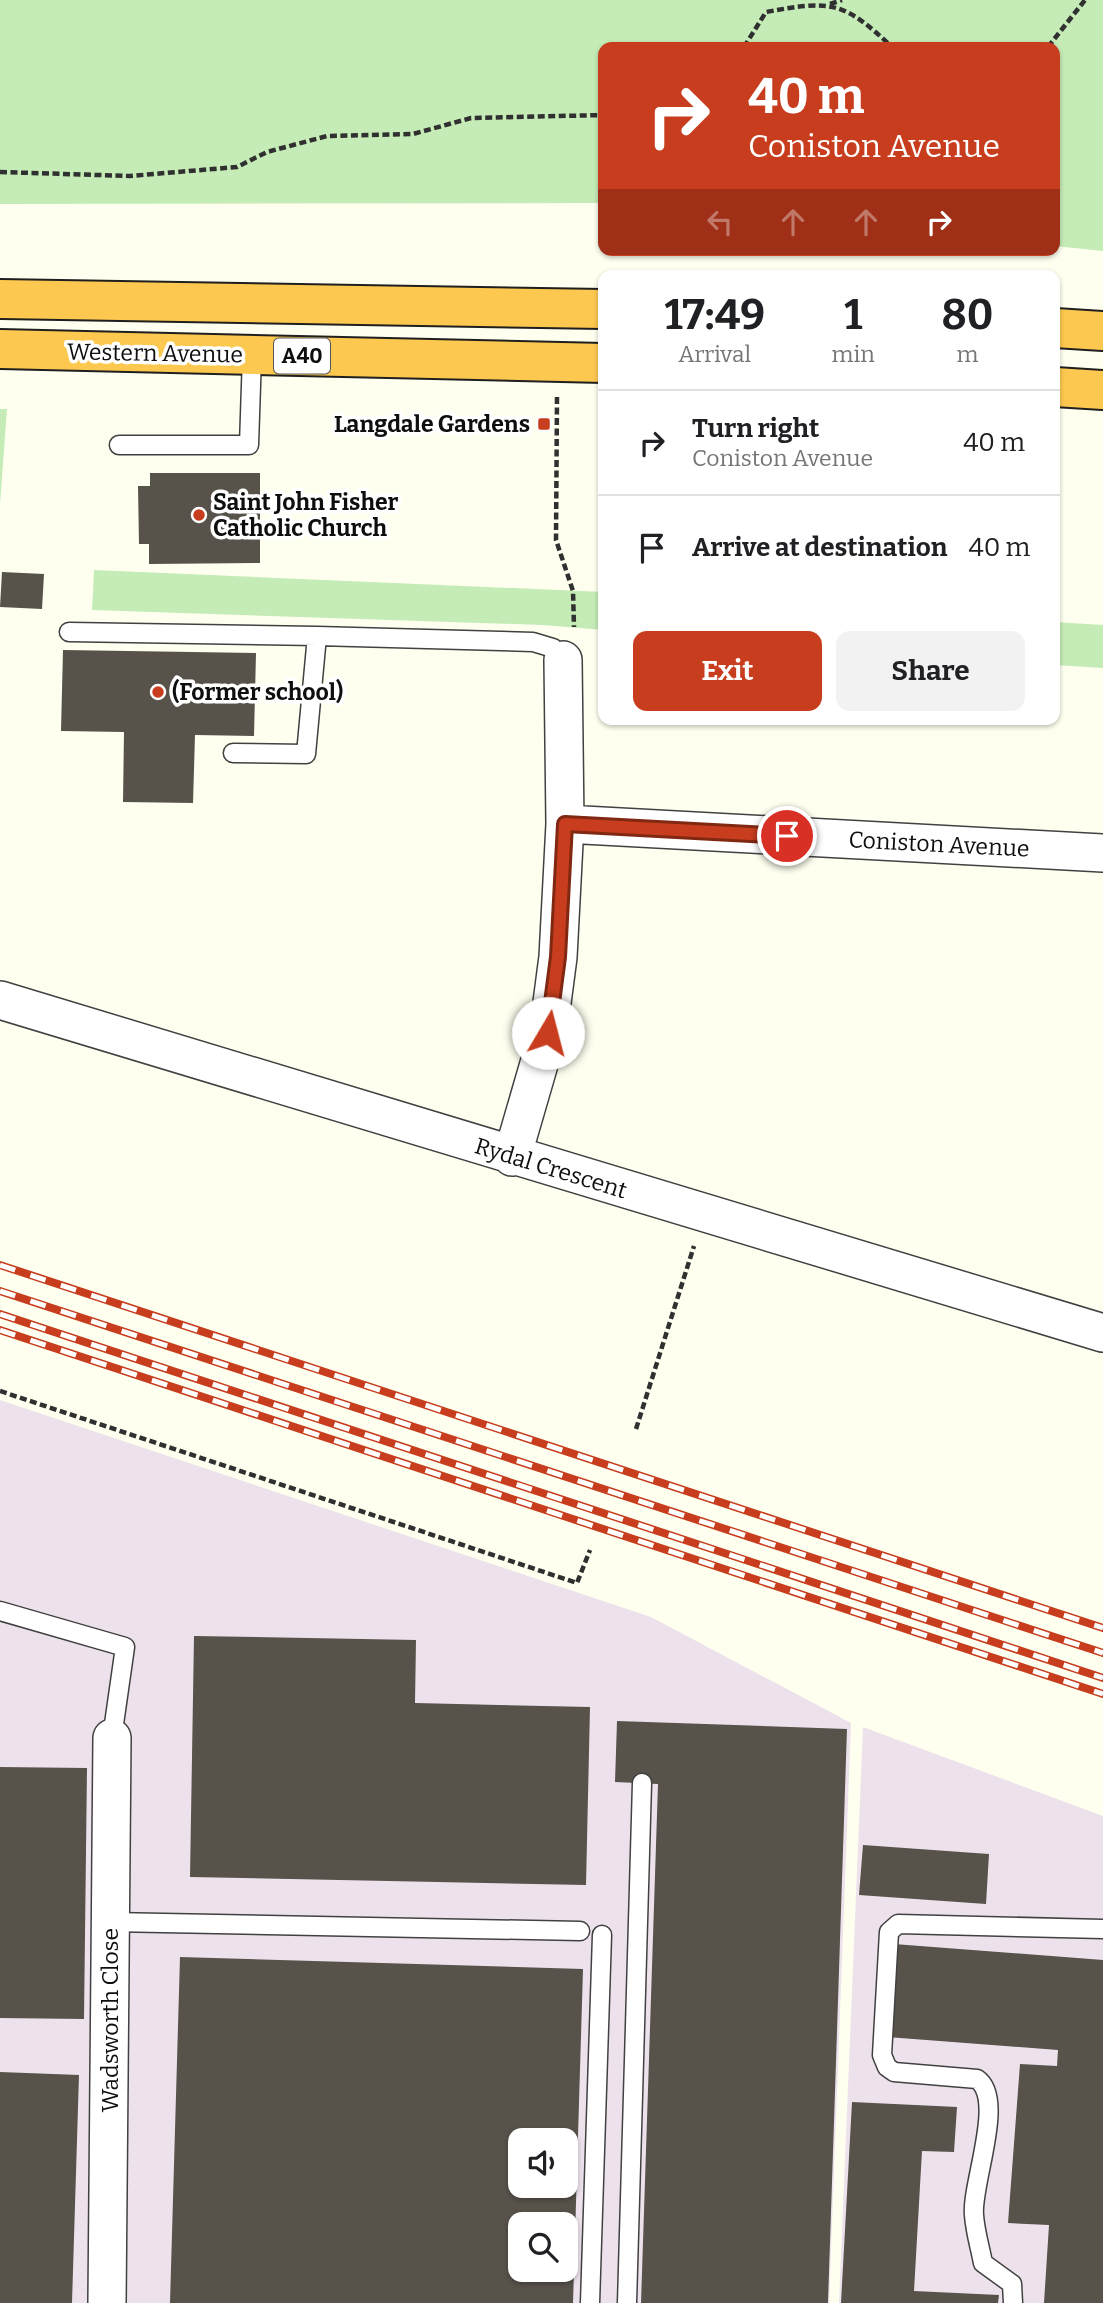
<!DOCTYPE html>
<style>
body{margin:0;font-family:Bitter,serif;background:#f2f2f2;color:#202124;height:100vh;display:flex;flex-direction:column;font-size:26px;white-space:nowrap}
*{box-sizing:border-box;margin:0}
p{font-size:23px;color:#757577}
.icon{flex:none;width:38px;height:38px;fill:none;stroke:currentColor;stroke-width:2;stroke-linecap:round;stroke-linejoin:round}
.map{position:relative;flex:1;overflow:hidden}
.drawer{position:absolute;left:598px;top:270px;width:462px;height:455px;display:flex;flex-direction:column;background:#fff;border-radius:14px;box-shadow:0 2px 5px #0004}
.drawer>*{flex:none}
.hud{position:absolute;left:598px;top:42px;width:462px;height:214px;border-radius:14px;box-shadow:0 2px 5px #0004;background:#c73d1d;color:#fff;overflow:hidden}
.fabs{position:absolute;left:508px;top:2128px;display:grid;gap:14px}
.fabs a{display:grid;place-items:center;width:70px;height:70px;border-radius:14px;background:#fff;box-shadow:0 2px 5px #0004;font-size:35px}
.pin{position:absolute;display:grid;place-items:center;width:60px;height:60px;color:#fff;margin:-30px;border:4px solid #fff;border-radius:50%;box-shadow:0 2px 7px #0007}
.me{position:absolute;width:77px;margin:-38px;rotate:8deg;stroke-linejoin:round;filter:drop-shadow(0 0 5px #0008)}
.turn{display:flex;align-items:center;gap:24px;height:147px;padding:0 35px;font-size:32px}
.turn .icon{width:91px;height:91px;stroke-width:2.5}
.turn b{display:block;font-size:49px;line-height:60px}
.lanes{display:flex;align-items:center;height:66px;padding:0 35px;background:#0003;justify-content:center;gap:35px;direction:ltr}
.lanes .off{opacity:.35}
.eta{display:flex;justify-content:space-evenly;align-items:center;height:119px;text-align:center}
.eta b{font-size:42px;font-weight:700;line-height:49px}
.cta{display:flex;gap:14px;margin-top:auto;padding:14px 35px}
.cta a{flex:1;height:80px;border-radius:14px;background:#c73d1d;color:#fff;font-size:28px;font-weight:700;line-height:80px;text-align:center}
.cta a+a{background:#f2f2f2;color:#202124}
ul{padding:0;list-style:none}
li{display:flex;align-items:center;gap:21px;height:105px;padding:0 35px;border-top:2px solid #e0e0e0}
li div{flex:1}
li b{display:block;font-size:26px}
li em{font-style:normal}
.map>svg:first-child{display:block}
</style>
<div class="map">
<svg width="1103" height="2303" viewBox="0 0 1103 2303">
<rect width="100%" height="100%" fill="#feffef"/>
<!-- industrial -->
<path fill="#ede2ec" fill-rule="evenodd" d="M0 1400 651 1617 851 1723 829 2303H0ZM520 2140H565V2186H520ZM520 2224H565V2270H520Z
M863 1727 1103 1816V2303H839Z"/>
<!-- green -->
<path fill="#c5ecb6" d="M0 0H1103V251L1055 246V47H604V203L0 204Z
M0 409H7L0 504Z
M94 570 604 592V630L542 625 92 610Z
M1055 622 1103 625V668L1055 665Z"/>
<!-- building -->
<path fill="#57524a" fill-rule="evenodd" d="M150 473H260V563L149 564V544H139L138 486H150Z
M2 572 44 574 42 609 0 607Z
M63 650 256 653 254 736 195 735 193 803 123 802 124 732 61 731Z
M194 1636 416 1640 415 1703 590 1707 586 1885 190 1877Z
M617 1721 847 1729 828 2303H641L658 1784 615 1782Z
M0 1767 87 1768 84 2019 0 2018Z
M863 1845 989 1854 986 1904 859 1895Z
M894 1944 1103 1960V2303H1044L1049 2225 1008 2223 1020 2064 1057 2066 1058 2050 887 2037Z
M180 1957 583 1969 573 2303H170ZM520 2140H565V2186H520ZM520 2224H565V2270H520Z
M0 2072 79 2075 72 2303H0Z
M852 2102 957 2107 954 2152 922 2151 914 2291 999 2295 998 2303H841Z"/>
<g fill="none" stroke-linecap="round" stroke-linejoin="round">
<!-- lane casing -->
<g stroke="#414141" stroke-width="21">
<path id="lane" d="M119 445H249L252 355
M69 632 317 636
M233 753 306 754 317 636 533 642 553 648 563 660
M0 1611 125 1647 112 1738
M110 1922 580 1931
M590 2303 602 1935
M627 2303 642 1783
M1013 2303 1012 2284 983 2263C980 2247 975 2231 974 2215 971 2184 1006 2099 977 2079L894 2072 887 2067 882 2055 889 1932 898 1924 1103 1929"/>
</g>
<!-- street casing -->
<g stroke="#414141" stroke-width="40">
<path id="street" d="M565 824 1103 853
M0 1000 1103 1333
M512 1157 548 1033 558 957 565 824 563 660
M107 2303 112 1738"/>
</g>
<!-- highway casing -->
<g stroke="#1f1f1f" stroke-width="42">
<path id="highway" d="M0 299 604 309
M1055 328 1103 331
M0 349 604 363
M1055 387 1103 390"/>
</g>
<!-- path -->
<path stroke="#303030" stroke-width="4.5" stroke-dasharray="7 3.5" stroke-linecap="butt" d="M830 4 842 0
M744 47 766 12C832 0 843 1 892 47
M1048 47 1085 0
M0 172 130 176 237 167 267 152 327 136 413 134 471 118 604 115
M557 397 556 540 573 591 574 627
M0 1391 577 1583 590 1550
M636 1429 694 1246"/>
<!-- lane -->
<use href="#lane" stroke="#fff" stroke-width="18"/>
<!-- street -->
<use href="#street" stroke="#fff" stroke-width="37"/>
<!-- highway -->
<use href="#highway" stroke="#fdc84f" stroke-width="38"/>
<!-- rail casing -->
<g stroke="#c73d1d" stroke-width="8">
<path id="rail" d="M0 1265 1103 1628
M0 1291 1103 1653
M0 1314 1103 1678
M0 1330 1103 1694"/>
</g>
<!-- rail -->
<use href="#rail" stroke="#fff" stroke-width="5" stroke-dasharray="16" stroke-linecap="butt"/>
</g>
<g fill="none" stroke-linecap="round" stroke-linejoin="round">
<!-- route casing -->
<g stroke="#812813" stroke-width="18">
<path id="route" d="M548 1033 558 957 565 824 787 836"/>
</g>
<!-- route -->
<use href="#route" stroke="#c73d1d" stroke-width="12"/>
</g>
<!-- markers -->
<g fill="#c73d1d" stroke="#fff" stroke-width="2.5">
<rect x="537" y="417" width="14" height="14" rx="3.5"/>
<circle cx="199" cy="515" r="7"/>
<circle cx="158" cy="692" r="7"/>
</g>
<g text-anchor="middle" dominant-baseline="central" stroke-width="7" stroke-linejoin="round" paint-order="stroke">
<!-- shield labels -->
<rect fill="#fff" stroke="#565656" stroke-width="2" x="274" y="338.5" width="56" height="35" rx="5"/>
<g font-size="21" font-weight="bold" fill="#0e0e0e">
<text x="302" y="356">A40</text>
</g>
<!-- street labels -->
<g font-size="23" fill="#0e0e0e" stroke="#fff">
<text transform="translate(155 353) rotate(1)">Western Avenue</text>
<text transform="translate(939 844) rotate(3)">Coniston Avenue</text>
<text transform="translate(551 1168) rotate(17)">Rydal Crescent</text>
<text transform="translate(110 2020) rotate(-90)">Wadsworth Close</text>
</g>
<!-- poi labels -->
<g font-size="23" font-weight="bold" fill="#0e0e0e" stroke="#fff" text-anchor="start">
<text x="530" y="424" text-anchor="end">Langdale Gardens</text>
<text x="213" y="502">Saint John Fisher<tspan x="213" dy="26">Catholic Church</tspan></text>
<text x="172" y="692">(Former school)</text>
</g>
</g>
</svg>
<div class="fabs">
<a><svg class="icon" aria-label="sound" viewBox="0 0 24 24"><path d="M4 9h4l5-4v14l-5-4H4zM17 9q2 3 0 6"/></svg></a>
<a><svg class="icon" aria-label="search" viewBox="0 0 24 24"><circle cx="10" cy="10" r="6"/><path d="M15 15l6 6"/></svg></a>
</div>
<div class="pin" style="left:787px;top:836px;background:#d93025"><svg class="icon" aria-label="arrive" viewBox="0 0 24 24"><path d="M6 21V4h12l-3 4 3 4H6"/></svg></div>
<svg class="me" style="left:548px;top:1033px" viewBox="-20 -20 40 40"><circle r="19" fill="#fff"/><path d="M0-13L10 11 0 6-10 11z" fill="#c73d1d"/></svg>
<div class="hud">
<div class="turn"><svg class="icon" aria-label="right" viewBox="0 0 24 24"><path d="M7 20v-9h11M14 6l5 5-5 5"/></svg><div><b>40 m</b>Coniston Avenue</div></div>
<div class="lanes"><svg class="icon off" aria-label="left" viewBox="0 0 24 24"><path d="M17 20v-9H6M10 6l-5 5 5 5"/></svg><svg class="icon off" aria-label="ahead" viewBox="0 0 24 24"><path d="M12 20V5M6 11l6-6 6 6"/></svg><svg class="icon off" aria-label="ahead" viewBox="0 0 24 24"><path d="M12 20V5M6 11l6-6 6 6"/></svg><svg class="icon" aria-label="right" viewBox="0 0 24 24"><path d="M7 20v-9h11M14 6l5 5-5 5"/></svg></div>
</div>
<section class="drawer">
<div class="eta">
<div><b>17:49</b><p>Arrival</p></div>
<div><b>1</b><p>min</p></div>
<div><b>80</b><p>m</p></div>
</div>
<ul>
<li><svg class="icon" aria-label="right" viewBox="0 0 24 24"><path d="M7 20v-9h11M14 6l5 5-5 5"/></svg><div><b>Turn right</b><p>Coniston Avenue</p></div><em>40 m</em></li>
<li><svg class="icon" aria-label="arrive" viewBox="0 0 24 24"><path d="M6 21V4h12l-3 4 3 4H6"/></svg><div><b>Arrive at destination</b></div><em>40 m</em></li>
</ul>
<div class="cta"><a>Exit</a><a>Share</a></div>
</section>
</div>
